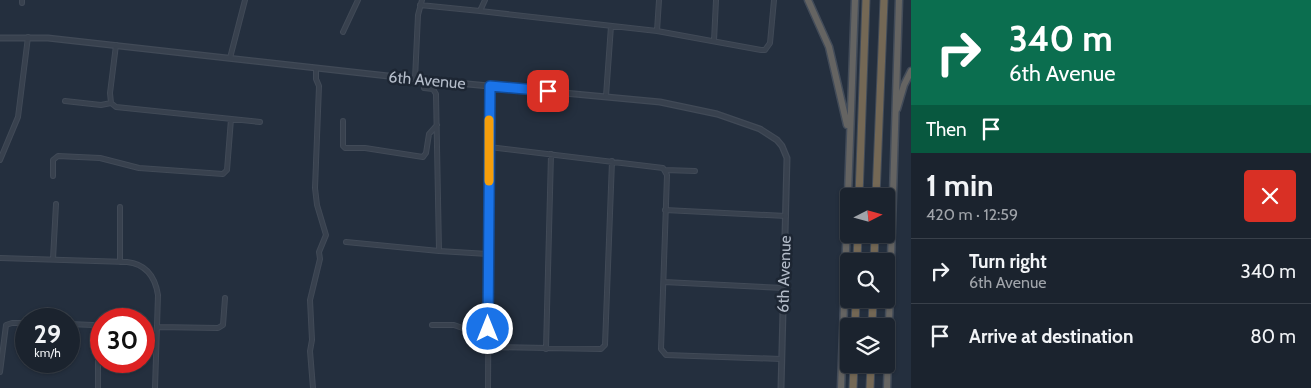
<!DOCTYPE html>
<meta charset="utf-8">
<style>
body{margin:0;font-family:Cabin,sans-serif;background:#282f3a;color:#f1f3f6;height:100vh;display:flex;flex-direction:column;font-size:19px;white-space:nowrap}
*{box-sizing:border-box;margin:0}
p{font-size:16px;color:#a0a4aa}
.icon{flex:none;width:28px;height:28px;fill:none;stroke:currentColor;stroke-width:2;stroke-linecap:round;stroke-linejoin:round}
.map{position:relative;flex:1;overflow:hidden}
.side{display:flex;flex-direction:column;background:#1b232e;width:400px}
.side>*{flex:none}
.hud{background:#0b6e4f;color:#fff;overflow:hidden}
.needle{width:32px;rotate:84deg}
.fabs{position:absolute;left:840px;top:188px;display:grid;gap:10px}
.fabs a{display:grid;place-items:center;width:55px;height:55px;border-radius:5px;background:#1b232e;box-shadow:0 1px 4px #0004,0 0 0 1px #39404a;font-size:25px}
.speed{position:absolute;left:15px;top:308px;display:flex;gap:10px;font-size:25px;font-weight:700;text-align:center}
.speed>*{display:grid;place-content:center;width:65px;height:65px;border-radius:50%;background:#1b232e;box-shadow:0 1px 4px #0004,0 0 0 1px #39404a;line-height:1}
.speed small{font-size:12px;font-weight:400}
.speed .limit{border:8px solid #d22;background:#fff;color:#111}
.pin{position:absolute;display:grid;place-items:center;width:42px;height:42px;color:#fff;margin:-21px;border-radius:10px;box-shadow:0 2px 8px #0006}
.me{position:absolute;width:55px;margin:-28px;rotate:0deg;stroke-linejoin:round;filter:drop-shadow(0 0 4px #0008)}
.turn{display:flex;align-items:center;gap:18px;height:105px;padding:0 15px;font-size:22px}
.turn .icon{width:65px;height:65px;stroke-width:2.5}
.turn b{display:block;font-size:35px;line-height:42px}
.then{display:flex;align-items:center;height:48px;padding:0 15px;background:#0003;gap:10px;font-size:19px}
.round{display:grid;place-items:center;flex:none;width:52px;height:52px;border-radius:5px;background:#282f3a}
.head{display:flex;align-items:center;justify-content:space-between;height:85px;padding:0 15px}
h1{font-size:30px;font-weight:700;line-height:38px}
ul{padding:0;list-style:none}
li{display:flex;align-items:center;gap:15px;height:65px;padding:0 15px;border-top:1px solid #39404a}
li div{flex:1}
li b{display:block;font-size:19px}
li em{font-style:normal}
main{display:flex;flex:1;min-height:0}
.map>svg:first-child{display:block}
</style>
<main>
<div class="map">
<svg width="911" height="388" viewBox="0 0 911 388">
<rect width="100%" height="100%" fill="#242f3e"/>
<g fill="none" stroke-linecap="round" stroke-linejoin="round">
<!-- minor casing -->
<g stroke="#414a57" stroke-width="6">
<path id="minor" d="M22 3V0
M420 5 480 11 657 31 761 50H765L770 43 774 0
M480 11 485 0
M657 31 659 0
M343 32 358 0
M714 41 716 0
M230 58 245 0
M415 79 418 15 422 0
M424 80V88L433 89 436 94 439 251
M606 96 611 26
M65 101 101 105 111 103 116 107 260 122
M111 103 110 93 116 45
M343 121V146L345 148H365L423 157 426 153 429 134 437 125
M489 147 663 168 667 175 661 349 666 355 781 359
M0 160 18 117 28 37
M665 170 695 171
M53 176V160L58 156 100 158 139 168 223 174 227 170 231 119
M665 210 786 216
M346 242 439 251 488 254
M0 258 127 262C146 264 155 276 158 295L155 388
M53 259 56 204
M120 262V207
M664 282 784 288
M69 324 93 325 98 330V388
M432 325H454L471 331 488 329
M158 327 218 328 223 325 225 298
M488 347 601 349 605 345 612 161
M546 349 551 154
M0 372 6 325 12 323H26
M313 388 310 351 312 340 310 300 320 259 319 252 326 235 317 205 315 188 319 86 316 79V69
M488 388 490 86"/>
</g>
<!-- tertiary casing -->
<g stroke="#414a57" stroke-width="7">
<path id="tertiary" d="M0 38H48L415 79 660 102 717 114 760 129 777 140 782 146 787 158 781 388"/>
</g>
<!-- trunk casing -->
<g stroke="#434c59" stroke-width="9">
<path id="trunk" d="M808 0 829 47 847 125
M897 109 904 85 911 71
M841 388 855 0
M887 388 899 0"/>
</g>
<!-- motorway casing -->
<g stroke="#434c59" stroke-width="9">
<path id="motorway" d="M859 196 866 0
M876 196 884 0
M857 261 858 234
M874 261 875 234
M855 326 856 299
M872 326 873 299
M853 388 854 364
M870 388 871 364"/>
</g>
<!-- minor -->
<use href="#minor" stroke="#38414e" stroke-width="4"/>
<!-- tertiary -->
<use href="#tertiary" stroke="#38414e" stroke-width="4.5"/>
<!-- trunk -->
<use href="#trunk" stroke="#656462" stroke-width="6"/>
<!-- motorway -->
<use href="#motorway" stroke="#746855" stroke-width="7"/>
</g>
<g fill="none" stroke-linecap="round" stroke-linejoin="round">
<!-- route casing -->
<g stroke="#114b97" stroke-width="12">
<path id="route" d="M488 329 490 86 548 91"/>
</g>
<!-- route -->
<use href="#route" stroke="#1a73e8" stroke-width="9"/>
<!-- slow -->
<path stroke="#f59e0b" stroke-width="9" d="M489 181V120"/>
</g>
<g text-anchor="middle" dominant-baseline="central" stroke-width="5" stroke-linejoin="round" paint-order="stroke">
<!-- street labels -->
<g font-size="16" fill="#b4bcc9" stroke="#1d2633">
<text transform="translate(427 80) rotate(5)">6th Avenue</text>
<text transform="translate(784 274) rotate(-88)">6th Avenue</text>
</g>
</g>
</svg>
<div class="fabs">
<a><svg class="needle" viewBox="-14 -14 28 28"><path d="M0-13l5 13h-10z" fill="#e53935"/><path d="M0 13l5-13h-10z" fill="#a0a4aa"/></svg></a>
<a><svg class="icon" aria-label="search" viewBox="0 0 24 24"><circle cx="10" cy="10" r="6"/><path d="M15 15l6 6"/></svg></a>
<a><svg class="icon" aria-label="layers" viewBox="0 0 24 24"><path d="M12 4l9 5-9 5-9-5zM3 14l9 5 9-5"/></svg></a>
</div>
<div class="speed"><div>29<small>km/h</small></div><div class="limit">30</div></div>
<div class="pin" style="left:548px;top:91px;background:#d93025"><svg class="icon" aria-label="arrive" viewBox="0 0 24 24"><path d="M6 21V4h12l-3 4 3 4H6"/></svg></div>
<svg class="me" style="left:488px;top:329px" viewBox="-20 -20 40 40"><circle r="17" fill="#1a73e8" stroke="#fff" stroke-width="3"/><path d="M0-11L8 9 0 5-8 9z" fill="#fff"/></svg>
</div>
<section class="side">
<div class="hud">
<div class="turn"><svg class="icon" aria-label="right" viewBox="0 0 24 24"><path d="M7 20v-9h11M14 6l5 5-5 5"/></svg><div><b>340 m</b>6th Avenue</div></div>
<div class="then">Then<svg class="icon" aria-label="arrive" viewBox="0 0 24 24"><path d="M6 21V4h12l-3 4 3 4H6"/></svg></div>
</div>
<div class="head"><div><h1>1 min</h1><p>420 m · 12:59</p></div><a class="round" style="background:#d93025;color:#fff"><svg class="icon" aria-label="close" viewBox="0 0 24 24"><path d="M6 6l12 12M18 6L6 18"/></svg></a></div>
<ul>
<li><svg class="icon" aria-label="right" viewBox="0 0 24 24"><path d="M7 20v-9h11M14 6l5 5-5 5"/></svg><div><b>Turn right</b><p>6th Avenue</p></div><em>340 m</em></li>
<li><svg class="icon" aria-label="arrive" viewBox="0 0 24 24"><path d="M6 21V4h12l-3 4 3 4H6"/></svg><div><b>Arrive at destination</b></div><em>80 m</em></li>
</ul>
</section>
</main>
